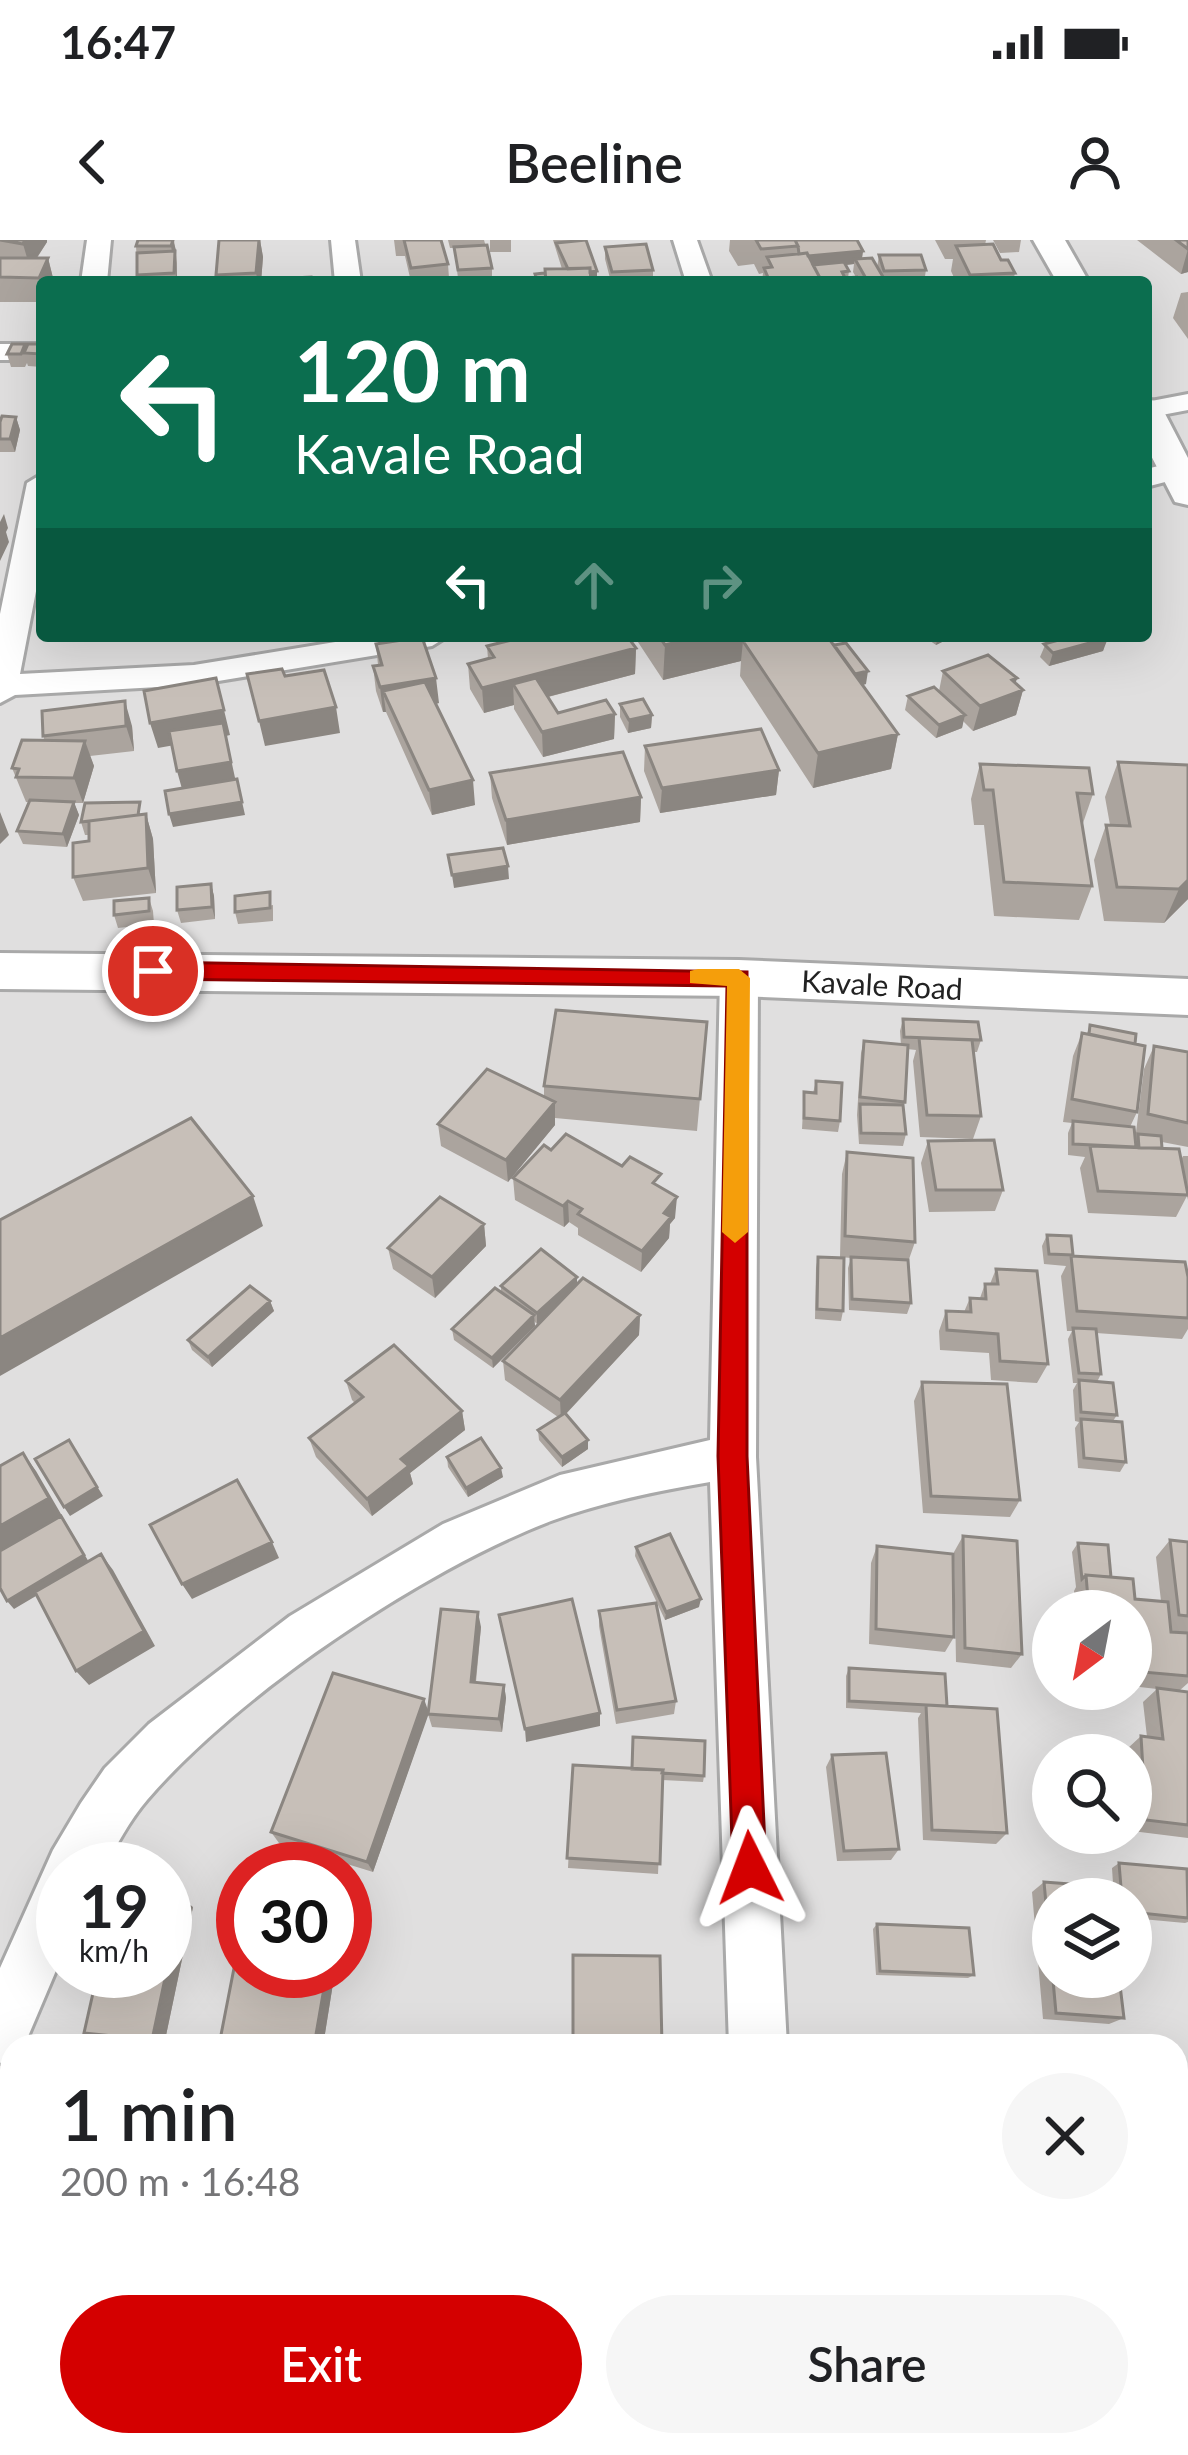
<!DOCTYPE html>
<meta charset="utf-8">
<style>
body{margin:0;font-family:Lato,sans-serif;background:#f6f6f6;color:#202124;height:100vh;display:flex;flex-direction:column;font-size:45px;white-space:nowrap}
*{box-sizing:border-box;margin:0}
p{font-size:39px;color:#757577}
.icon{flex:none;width:66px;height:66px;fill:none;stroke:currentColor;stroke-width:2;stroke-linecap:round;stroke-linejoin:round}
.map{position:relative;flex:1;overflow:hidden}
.side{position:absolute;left:0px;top:1794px;width:1188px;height:423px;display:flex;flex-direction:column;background:#fff;border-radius:36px 36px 0 0;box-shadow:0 12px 48px #0002}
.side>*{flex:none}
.hud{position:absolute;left:36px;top:36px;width:1116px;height:366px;border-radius:12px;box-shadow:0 12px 48px #0002;background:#0b6e4f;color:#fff;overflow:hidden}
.needle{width:78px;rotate:212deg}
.buttons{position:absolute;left:1032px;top:1350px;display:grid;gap:24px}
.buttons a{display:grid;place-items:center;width:120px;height:120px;border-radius:50%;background:#fff;box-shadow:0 12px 48px #0002;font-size:60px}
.speed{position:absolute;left:36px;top:1602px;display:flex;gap:24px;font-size:60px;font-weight:700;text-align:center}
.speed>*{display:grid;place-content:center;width:156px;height:156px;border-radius:50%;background:#fff;box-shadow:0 12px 48px #0002;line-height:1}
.speed small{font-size:30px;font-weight:400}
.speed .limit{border:18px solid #d22;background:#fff;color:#111}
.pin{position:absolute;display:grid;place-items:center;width:102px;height:102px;color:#fff;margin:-51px;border:6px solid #fff;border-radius:50%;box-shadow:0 3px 12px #0007}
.me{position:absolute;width:132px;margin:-66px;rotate:357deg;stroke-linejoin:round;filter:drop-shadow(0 0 9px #0008)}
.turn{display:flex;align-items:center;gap:42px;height:252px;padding:0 60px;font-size:54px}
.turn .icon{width:156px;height:156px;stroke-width:2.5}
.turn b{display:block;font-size:84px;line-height:102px}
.lanes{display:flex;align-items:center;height:114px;padding:0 60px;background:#0003;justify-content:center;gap:60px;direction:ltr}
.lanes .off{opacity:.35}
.round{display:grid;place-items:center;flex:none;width:126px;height:126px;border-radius:63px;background:#f6f6f6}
.head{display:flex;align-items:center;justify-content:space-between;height:204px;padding:0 60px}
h1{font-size:72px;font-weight:600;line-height:90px}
.button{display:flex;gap:24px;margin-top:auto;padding:24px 60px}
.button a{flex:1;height:138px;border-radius:72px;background:#d40000;color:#fff;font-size:48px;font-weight:600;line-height:138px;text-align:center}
.button a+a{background:#f6f6f6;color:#202124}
.status{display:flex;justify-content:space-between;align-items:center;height:84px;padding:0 60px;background:#fff;direction:ltr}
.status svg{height:33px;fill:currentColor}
header{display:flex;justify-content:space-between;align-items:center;height:156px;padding:0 60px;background:#fff;font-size:54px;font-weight:600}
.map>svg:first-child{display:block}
</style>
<div class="status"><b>16:47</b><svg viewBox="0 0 49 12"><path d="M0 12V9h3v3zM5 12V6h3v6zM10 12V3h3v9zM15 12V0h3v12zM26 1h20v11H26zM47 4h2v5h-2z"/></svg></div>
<header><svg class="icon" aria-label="back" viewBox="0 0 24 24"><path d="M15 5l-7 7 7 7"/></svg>Beeline<svg class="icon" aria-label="person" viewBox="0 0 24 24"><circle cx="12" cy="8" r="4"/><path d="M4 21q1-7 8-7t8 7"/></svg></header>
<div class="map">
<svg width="1188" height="2215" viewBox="0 0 1188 2215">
<rect width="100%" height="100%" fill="#f2efe9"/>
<!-- residential -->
<path fill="#e0dfdf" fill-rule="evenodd" d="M0 0H1188V2215H0ZM42 42H1146V396H42ZM1053 1371H1131V1449H1053ZM1053 1515H1131V1593H1053ZM63 1629H165V1731H63ZM243 1629H345V1731H243ZM1053 1659H1131V1737H1053ZM12 1806H1176V2205H12Z"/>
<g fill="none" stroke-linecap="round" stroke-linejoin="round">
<!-- minor casing -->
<g stroke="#a9a9a9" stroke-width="6">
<path id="minor" d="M87 0H111L107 42H81Z
M331 0H355L361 42H335Z
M673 0H697L712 42H686Z
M0 104H42V120H0Z
M1188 154V170L1146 178V162Z
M1179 221 1188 224V236L1146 247V229Z
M42 234V320L20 434 194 425 372 396H448L432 406 194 445 15 455 0 463V374L27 243Z
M739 724 753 728 758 738 756 1217 787 1806H729L710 1242C657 1251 602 1262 551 1281 421 1331 238 1454 147 1560 129 1581 117 1605 103 1629H63V1714L24 1806H12V1818L0 1823V1728L53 1610 81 1563 105 1528 149 1484 290 1376 443 1284 560 1235 710 1200 720 738 725 728Z
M746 2205H810L811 2215H745Z"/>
</g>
<!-- tertiary casing -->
<g stroke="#a9a9a9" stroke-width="6">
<path id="tertiary" d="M1033 0H1065L1089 42H1057Z
M1146 159 1159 162 1188 218V265L1175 262 1146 206Z
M0 713 739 720 1188 739V775L739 756 0 749Z"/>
</g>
<!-- minor -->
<use href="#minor" fill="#fff" fill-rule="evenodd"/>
<!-- tertiary -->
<use href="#tertiary" fill="#fff" fill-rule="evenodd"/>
</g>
<!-- wall -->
<path fill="#aba49e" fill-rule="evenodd" d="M0 0 47 2 37 18H48L54 42H42V62H0Z
M138 0H174L177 23V42H138L136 6Z
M219 0H260L263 17 261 42H218L216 35Z
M394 0H441L448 24 449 38H458L454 8H450L448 0H484L492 28V41L411 42 405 16H396Z
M490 0H511V12H490Z
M553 0H586L597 42H536L535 34 562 29Z
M730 0H857L863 11 862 19 877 28 879 15 926 30 924 42H762L763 33 759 34 754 24 738 26 729 11ZM854 24 853 32 856 37 848 38 849 31 845 25Z
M935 0H986L985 5 1015 33 1013 42H956L951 31 953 19H945Z
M993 0H1021L1019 12 1000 13Z
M1137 0H1188V32L1181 34Z
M605 7 653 30V42H611L605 19Z
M1188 52V99L1173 78 1181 53Z
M42 104V127L28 126 27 123 25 127H11L7 114Z
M16 177 20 190 15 212H0V182Z
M634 396H827L866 444 862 445 898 494 891 529 813 548 740 436 741 421 663 440Z
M923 396H954L936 405Z
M1049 396H1106L1103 411 1049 426 1040 417Z
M376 404 439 463 436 464 475 565 432 575 386 472H383L376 451 373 426 378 425Z
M487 406 636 408 635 434 548 457 558 473 615 474 614 499 543 517 514 469V465L484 473 470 449 468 424 488 419Z
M943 431 1016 443 1023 450 1016 475 973 491 963 481 962 488 936 498 905 470 908 456 939 451Z
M620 464 652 475 651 488 628 493 620 477Z
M42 471 132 486 134 511 90 516 94 526 83 563H74L79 575 67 607 23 604 17 591 29 562H26L12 528 44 500Z
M645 506 779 530 776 555 660 573 644 531Z
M1118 522 1188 659 1164 683 1104 681 1094 620 1106 585H1110L1105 557Z
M980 524 1093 554 1082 586 1092 646 1079 680 994 676 984 585H974L971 559Z
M490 533 641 557 640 582 507 605 492 558Z
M146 574 153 599 156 653 83 661 73 637 89 601V595H85L81 582Z
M211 644 214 656 215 679 181 683 177 670Z
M149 658 153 671 154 684 118 688 114 675Z
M273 665V681L238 684 235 672Z
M903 779 981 800 977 812H973L981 876 973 899 920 897 913 821 916 810 907 809 903 869 906 894 903 906 859 904 857 875 861 813 864 801 901 805 900 791Z
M707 782 697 891 555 878V885L508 942 441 906 438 884 544 857V846Z
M1090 785 1135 804 1137 872 1130 887 1135 900 1144 829 1154 806 1188 812V907L1162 902V908L1181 920 1183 916H1188V960L1187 956 1176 977 1088 973 1080 928 1085 917 1068 915V893L1072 883 1063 882 1073 816 1082 793 1087 794Z
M816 841 840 881 838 892 802 889 804 852 813 853Z
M928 901 1003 950 995 971 929 972 921 923Z
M551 910 660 947 675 978 670 984 669 998 641 1032 578 995V988L569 982 564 987 515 960 513 938Z
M847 912 915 1002 908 1022 911 1063 907 1074 849 1070 848 1028 851 1018 840 1017 842 934Z
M484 984 486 1006 435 1058 393 1029 388 1008Z
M1047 995 1073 1016 1188 1032V1089L1182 1099 1096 1093 1101 1134 1097 1142 1117 1175 1113 1181 1126 1222 1120 1232 1078 1228 1075 1188 1079 1182 1075 1181 1073 1150 1077 1143H1073L1068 1099 1072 1091H1067L1061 1036 1066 1026 1044 1024 1042 1006Z
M818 1017 843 1071 841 1081 815 1079 816 1028Z
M996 1029 1048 1124 1037 1143 991 1140 989 1113 940 1110 939 1091 946 1071 964 1072 970 1058H980L985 1044H990Z
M577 1044 640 1075 639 1095 566 1174 588 1200V1209L562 1227 539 1200 538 1190 558 1177 505 1140 503 1121 550 1073 537 1084 534 1081 535 1086 493 1128 454 1100 452 1089 501 1053V1046Z
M270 1061 274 1071 212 1127 192 1110 188 1100Z
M346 1141 462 1171 465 1190 410 1233 413 1244 372 1276 316 1217 309 1198 355 1163 352 1160Z
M922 1142 1020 1260 1010 1277 923 1273 914 1161Z
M447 1217 503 1237 468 1257 448 1227Z
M963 1296 1022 1414 1011 1428 956 1422 954 1312Z
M1170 1300 1188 1302V1393L1171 1391 1188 1436V1443L1179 1451 1188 1452V1598L1132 1591 1131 1515H1128L1127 1509 1141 1496 1147 1497 1143 1462 1157 1449 1131 1446V1371H1076L1074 1351 1076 1347 1072 1312 1078 1303 1135 1359 1161 1361 1156 1317Z
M877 1306 954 1397 945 1412 869 1404 871 1323Z
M636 1307 699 1367 665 1380 635 1316Z
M599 1371 676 1461 674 1474 616 1484 599 1386Z
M481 1387 476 1442 504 1445 506 1458 502 1492 432 1487 428 1474 373 1632 279 1603 271 1592 428 1472Z
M849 1428 947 1466 1007 1593 996 1604 923 1600 918 1478 921 1473 846 1468V1436Z
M832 1515 899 1609 891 1620 837 1621 826 1527Z
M573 1525 704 1536 703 1542 662 1540 658 1634 568 1628Z
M1119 1623 1188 1636V1682L1185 1683 1131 1678V1659H1114L1112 1628Z
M1044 1642 1124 1778 1109 1784 1043 1779 1032 1652Z
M193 1667 164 1805 98 1799 84 1793Z
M877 1684 974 1735 968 1738 876 1735 873 1689Z
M243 1731H335L323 1806H237L230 1805 220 1800Z
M1004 2205H1097L1102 2207 1103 2215H1005Z"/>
<!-- shaded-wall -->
<path fill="#8b8681" d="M25 0H47V2L30 28 23 4Z
M173 0 176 10 177 42 171 6Z
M259 0H260L263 17 261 42H258L256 33Z
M1188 9V32L1181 34Z
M863 11 861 23 855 19 854 24 812 29 801 17Z
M48 18 54 42H42V47L39 38Z
M597 31V42H570V34Z
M16 177 20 190 15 212 10 199Z
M4 274 8 288 6 292 9 302 0 321V282Z
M701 396H808L743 401 741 421 663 440 665 405Z
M938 396H954L936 405Z
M1108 398 1103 411 1049 426 1053 413Z
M636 408 635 434 524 463 513 444 514 465 484 473 482 448Z
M868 431 866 444 846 449 848 435Z
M436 438 439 463 392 471 383 451 386 472H383L380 447Z
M1017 438 1013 454 1023 450 1016 475 973 491 980 466 1012 440Z
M125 461 132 486 134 511 126 486Z
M336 467 340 493 265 506 259 481Z
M224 470 230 495 226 496 237 547 184 556 177 531 225 496 158 508 150 483Z
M615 474 614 499 543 517 542 492Z
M652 475 651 488 628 493 629 480Z
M965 475 962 488 936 498 939 485Z
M898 494 891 529 813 548 818 513Z
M85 501 94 526 83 563 74 538Z
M779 530 776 555 660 573 662 548Z
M237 539 245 575 173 587 169 574Z
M473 540 475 565 432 575 429 550Z
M641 557 640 582 507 605 506 580Z
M74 562 79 575 67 607 63 594Z
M0 572 9 595 0 604Z
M146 574 153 599 156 653 148 628Z
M508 626 509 639 454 648 452 635Z
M1188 640V659L1164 683 1179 649Z
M211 644 214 656 215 679 212 667Z
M555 862V885L508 942 506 920Z
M253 956 263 986 0 1136V1098Z
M677 957 675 978 670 984 669 998 641 1032 642 1011 664 973Z
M568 961 569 982 564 987 563 966Z
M484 984 486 1006 435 1058 432 1037Z
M577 1037V1047L537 1084V1073Z
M270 1061 274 1071 212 1127 208 1117Z
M534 1075 535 1086 493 1128 492 1118Z
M640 1075 639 1095 561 1179 560 1160Z
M462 1171 465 1190 410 1233 413 1244 372 1276 367 1259 401 1219Z
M69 1200 103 1256 70 1276 64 1267Z
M588 1200V1209L562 1227V1217Z
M23 1213 36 1231 90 1324 14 1369 7 1361 0 1311V1286Z
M501 1228 503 1237 468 1257 466 1248Z
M272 1302 279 1318 192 1359 182 1344Z
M101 1314 113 1330 155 1406 89 1445 76 1431Z
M701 1359 699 1367 665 1380 666 1372Z
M478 1372 481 1387 474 1456 471 1442Z
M504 1445 506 1458 502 1492 499 1479Z
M424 1459 429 1473 373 1632 367 1622Z
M600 1473V1486L526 1502 525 1489Z
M182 1658 193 1667 164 1805 152 1800Z
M327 1731H335L323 1806H314Z
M96 2205H111L109 2215H94Z
M208 2205H218L216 2215H205Z"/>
<!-- building -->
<path fill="#c7bfb8" stroke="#8b8681" stroke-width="3" d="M0 0H25L23 4Z
M138 0H173L171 6H136Z
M219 0H259L256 33 216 35Z
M404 0H441L448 24 411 28Z
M586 0 597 31 590 32V28L568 29 556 3Z
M756 0H795L798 6 761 9Z
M795 0H857L863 11 808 16 807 13 799 14 798 6Z
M1176 0H1188V9Z
M646 4 653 30 612 32 605 7Z
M993 4 1001 20H1008L1015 33 970 35 956 6Z
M487 5 492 28 458 30 454 7Z
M175 11 174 33 137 35V13Z
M807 13 820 38 792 40 793 42H770L764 28 772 27 767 17Z
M879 15H921L926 30 884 31Z
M0 18H48L39 38 0 37Z
M872 18 886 42H868L855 19Z
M844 22 849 31 842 32 845 38 857 37 860 42H819L820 38 813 25Z
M590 28 591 42H546L545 29Z
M545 33 546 39 537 40 535 34Z
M311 37V42H273V39Z
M461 38 460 42H411V39Z
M12 104H25L21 114H7Z
M28 104H42L41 114 24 113Z
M2 176 16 177 10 199H0V182Z
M528 396H627L636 408 482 448 468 424 494 417 487 406Z
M659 396H701L665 405Z
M765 396H827L898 494 818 513 743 401Z
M1055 396H1106L1108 398 1053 413 1044 404 1059 400Z
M422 397 436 438 380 447 373 426 382 425 376 404Z
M846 403 868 431 855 434 834 405Z
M988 415 1017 438 1012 440 1023 450 980 466 943 431Z
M282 429 285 436 324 430 336 467 259 481 247 434Z
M216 438 224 470 150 483 144 451Z
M536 438 558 473 606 460 615 474 542 492 513 444Z
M425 442 473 540 429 550 383 451Z
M934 447 965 475 939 485 908 456Z
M643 459 652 475 629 480 620 464Z
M125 461 126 486 43 496 42 471Z
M223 483 231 522 177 531 169 491Z
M761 489 779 530 662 548 645 506Z
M22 500 85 501 74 538 16 537 19 529 12 528Z
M623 512 641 557 506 580 490 533Z
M1118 522 1188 525V640L1179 649 1117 647 1106 585 1130 586Z
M980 524 1089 528 1093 554 1077 553 1092 646 1004 642 993 550H984Z
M237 539 242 562 169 574 165 551Z
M30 560 74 562 63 594 17 591Z
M140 562 138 575 81 582 85 563Z
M146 574 148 628 73 637V603L89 601V581Z
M503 608 508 626 452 635 448 615Z
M211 644 212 667 177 670V647Z
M270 652V668L235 672V656Z
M149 658V671L114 675V661Z
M556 770 707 782 700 859 544 846Z
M903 779 978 782 981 800 904 797Z
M1090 785 1136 794 1135 804 1089 794Z
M1082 793 1145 806 1137 872 1072 859Z
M919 798 972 800 981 876 927 875Z
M864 801 908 805 905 862 860 857Z
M1154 806 1188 812V883L1148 874Z
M487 829 555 862 506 920 438 884Z
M816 841 842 843 840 881 804 878V852L816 853Z
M860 864 903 865 906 894 861 893Z
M191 878 253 956 0 1098V980Z
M1073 881 1134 887 1136 907 1073 904Z
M566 894 622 926 630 917 661 934 653 943 677 957 664 973 671 977 642 1011 578 974 582 969 568 961 563 966 513 938 544 905 551 910Z
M1138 894 1161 896 1162 908H1139Z
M994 900 1003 950H936L928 901Z
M1090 906 1179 909 1188 955 1098 951Z
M847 912 913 918 915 1002 845 996Z
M440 957 484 984 432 1037 388 1008Z
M1047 995 1071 996 1073 1015 1049 1014Z
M541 1009 577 1037 537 1073 501 1046Z
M1071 1016 1185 1022 1188 1037V1078L1077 1071Z
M818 1017 844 1018 843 1071 817 1069Z
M851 1017 908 1020 911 1063 852 1059Z
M996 1029 1037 1031 1048 1124 1000 1121 998 1094 947 1090 946 1071 971 1072 970 1058 986 1059 985 1044H998Z
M583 1038 640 1075 560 1160 503 1121Z
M250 1046 270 1061 208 1117 188 1100Z
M495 1048 534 1075 492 1118 452 1089Z
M1073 1088 1096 1089 1101 1134 1079 1133Z
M394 1105 462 1171 401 1219 409 1226 367 1259 309 1198 363 1157 346 1141Z
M1079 1140 1113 1143 1117 1175 1081 1172Z
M922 1142 1007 1144 1020 1260 931 1256Z
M565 1173 588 1200 562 1217 538 1190Z
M1081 1179 1122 1182 1126 1222 1084 1218Z
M481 1198 501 1228 466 1248 447 1217Z
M69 1200 97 1247 64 1267 35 1219Z
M23 1213 49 1258 0 1286V1226Z
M237 1240 272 1302 182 1344 150 1285Z
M61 1276 84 1315 7 1361 0 1348V1311Z
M670 1294 701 1359 666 1372 636 1307Z
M963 1296 1017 1301 1022 1414 965 1408Z
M1170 1300 1188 1302V1376L1179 1375Z
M1078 1303 1108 1305 1111 1337 1086 1335 1082 1339Z
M877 1306 953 1314 954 1397 876 1389Z
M101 1314 144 1391 76 1431 35 1352Z
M1086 1335 1133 1339 1135 1359 1168 1362 1171 1392 1188 1393V1436L1131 1431V1371H1089Z
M572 1359 600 1473 525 1489 499 1375Z
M656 1363 676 1461 617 1470 599 1371Z
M441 1369 478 1372 471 1442 504 1445 499 1479 428 1474Z
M849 1428 945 1434 947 1466 849 1461Z
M333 1433 424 1459 367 1622 271 1592Z
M1157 1448 1188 1452V1585L1146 1580 1141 1496 1163 1499Z
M926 1465 997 1469 1007 1593 932 1590Z
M633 1497 705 1501 704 1536 662 1533 663 1530 632 1529Z
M886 1513 899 1609 844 1611 832 1515Z
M573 1525 663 1530 660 1624 567 1618Z
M1119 1623 1187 1629 1188 1678 1131 1672V1659H1122Z
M1044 1642 1109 1647 1111 1659H1053V1737H1119L1124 1778 1056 1773Z
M165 1657 182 1658 152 1800 84 1793 98 1731H165Z
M243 1682V1731H327L314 1806H286L220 1800Z
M877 1684 969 1688 974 1735 880 1731Z
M573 1715 660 1716 662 1806H573Z
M12 2126V2205H96L94 2215H0V2181Z
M111 2205H208L205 2215H108Z
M397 2205H445L442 2215H393Z
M529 2205H635V2215H528Z
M1017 2205 1102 2207 1103 2215H1018Z"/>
<!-- route -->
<path fill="#d40000" stroke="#8a0000" stroke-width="3" d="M153 722 747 732V1216L766 1628 761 1640 750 1645 738 1640 733 1628 718 1216 727 746 153 739 142 731Z"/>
<!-- slow -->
<path fill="#f59e0b" d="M698 729H739L750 738 748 992 735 1003 722 992 727 746 690 743V731Z"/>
<g text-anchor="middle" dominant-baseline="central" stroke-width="9" stroke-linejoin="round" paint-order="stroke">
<!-- street labels -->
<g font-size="30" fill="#222" stroke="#fff">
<text transform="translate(882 744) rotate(3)">Kavale Road</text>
</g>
</g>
</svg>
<div class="buttons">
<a><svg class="needle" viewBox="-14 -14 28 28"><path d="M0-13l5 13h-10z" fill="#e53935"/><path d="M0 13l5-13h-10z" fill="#757577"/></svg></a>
<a><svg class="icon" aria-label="search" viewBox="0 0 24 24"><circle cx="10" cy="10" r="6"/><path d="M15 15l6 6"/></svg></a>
<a><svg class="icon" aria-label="layers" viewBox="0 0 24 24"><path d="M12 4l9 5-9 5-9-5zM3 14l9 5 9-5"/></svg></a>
</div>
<div class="speed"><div>19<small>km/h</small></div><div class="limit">30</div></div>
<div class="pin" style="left:153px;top:731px;background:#d93025"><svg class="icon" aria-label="arrive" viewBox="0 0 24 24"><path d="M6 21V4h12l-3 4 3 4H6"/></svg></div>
<svg class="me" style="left:750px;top:1628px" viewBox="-20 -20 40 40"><path d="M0-17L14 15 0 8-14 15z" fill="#d40000" stroke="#fff" stroke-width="4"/></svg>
<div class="hud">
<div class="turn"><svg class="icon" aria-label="left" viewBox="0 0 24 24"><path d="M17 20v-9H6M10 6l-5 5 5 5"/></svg><div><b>120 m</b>Kavale Road</div></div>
<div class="lanes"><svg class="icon" aria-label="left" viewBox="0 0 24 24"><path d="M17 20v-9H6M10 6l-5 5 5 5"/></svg><svg class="icon off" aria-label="ahead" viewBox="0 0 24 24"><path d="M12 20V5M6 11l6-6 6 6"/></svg><svg class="icon off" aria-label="right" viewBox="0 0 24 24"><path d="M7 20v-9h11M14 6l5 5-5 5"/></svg></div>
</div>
<section class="side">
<div class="head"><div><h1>1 min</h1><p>200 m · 16:48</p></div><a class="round"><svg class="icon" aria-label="close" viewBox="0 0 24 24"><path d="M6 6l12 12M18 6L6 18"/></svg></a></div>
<div class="button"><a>Exit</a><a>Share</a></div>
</section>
</div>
